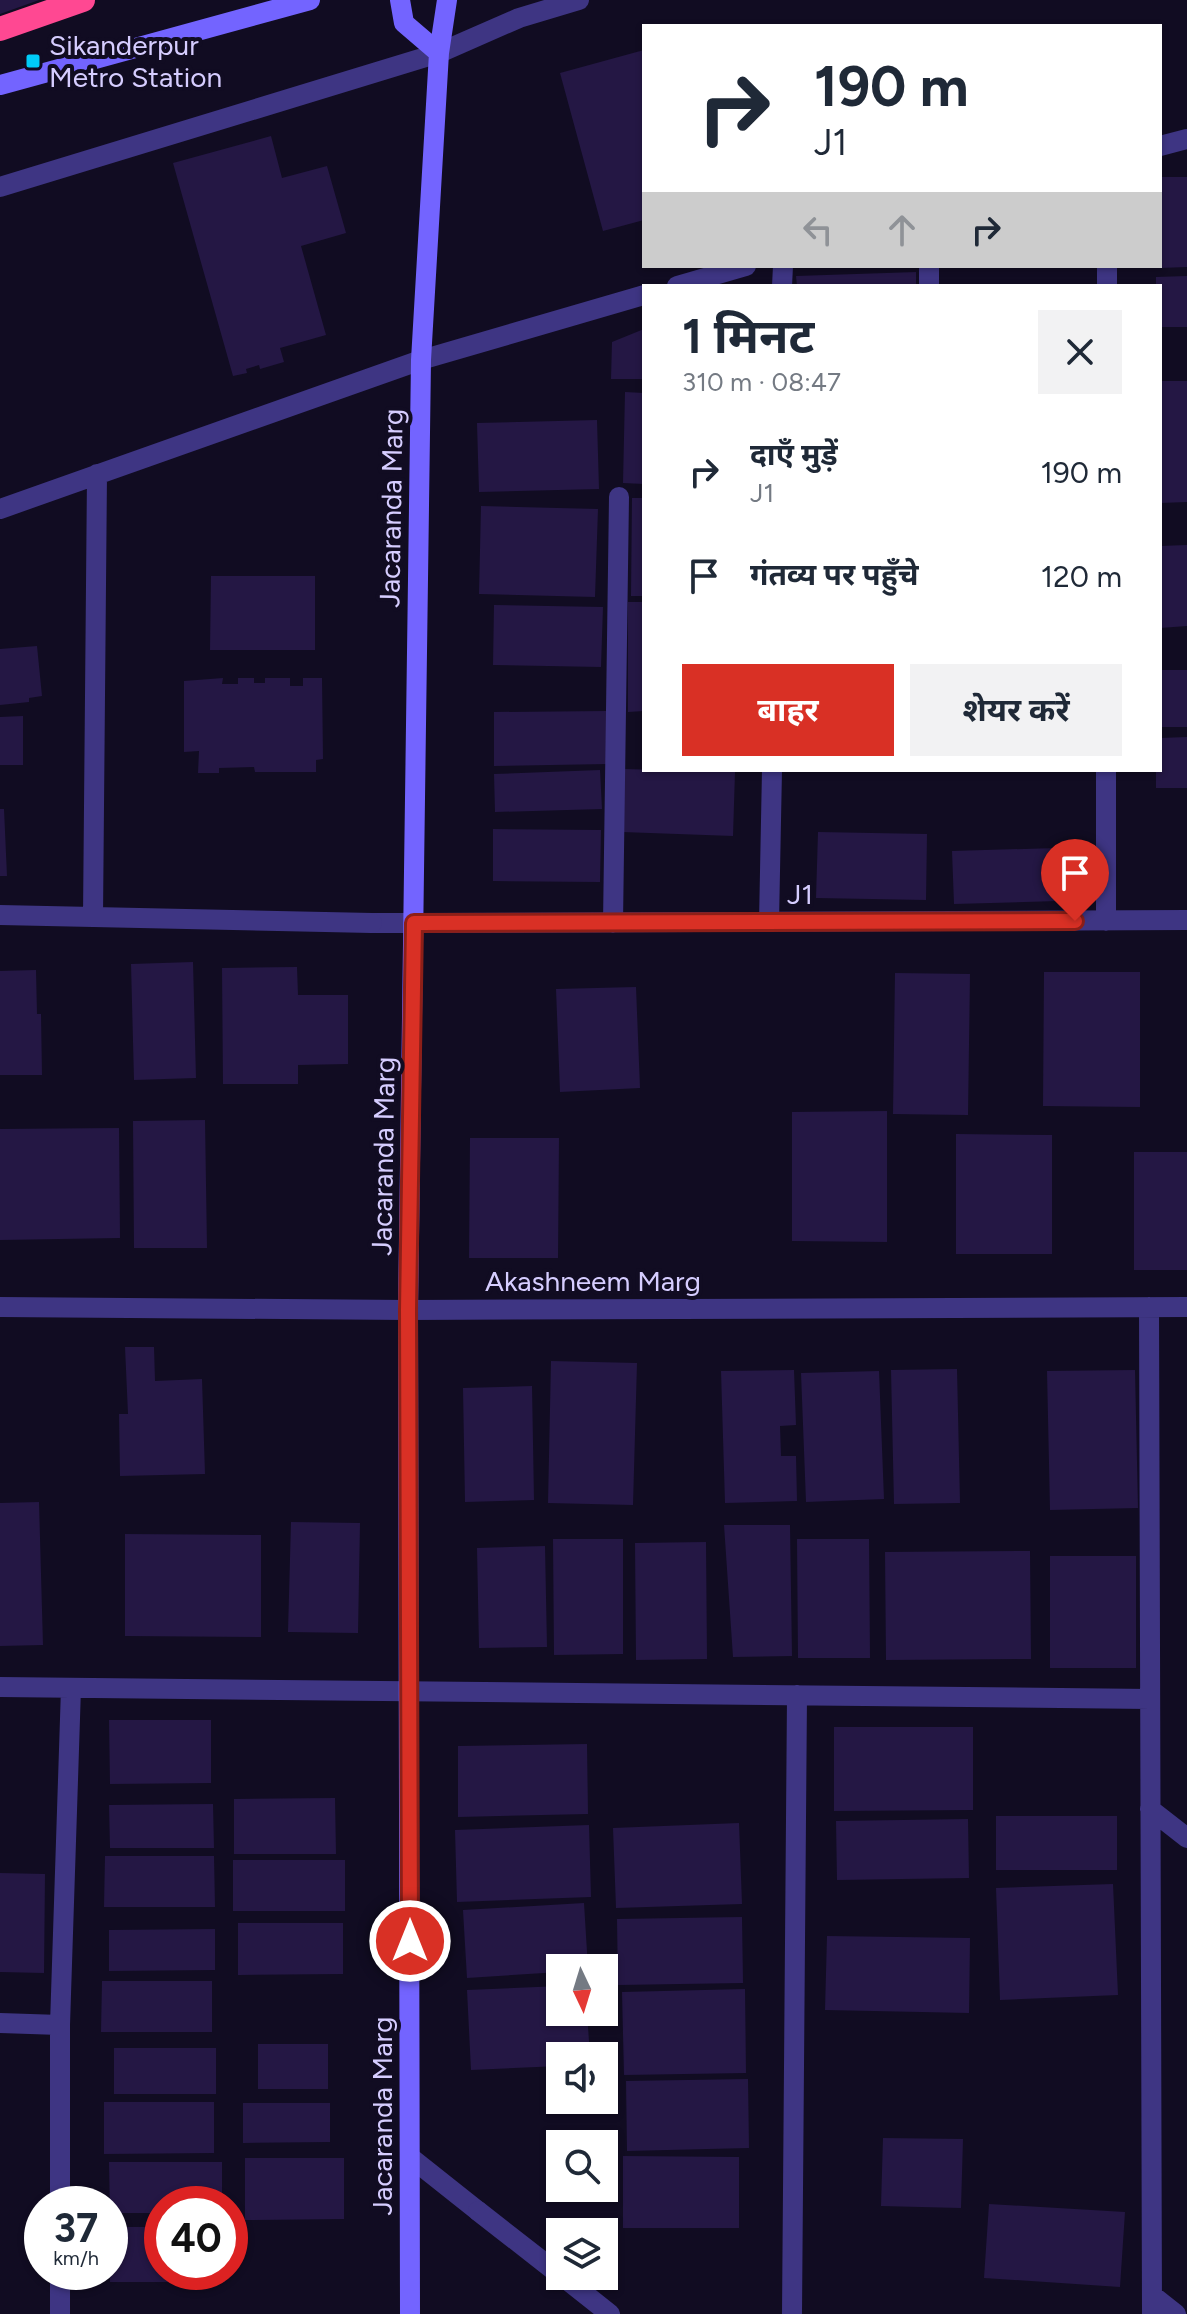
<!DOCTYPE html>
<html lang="hi">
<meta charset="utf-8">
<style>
body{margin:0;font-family:Figtree,"Noto Sans Devanagari",sans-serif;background:#f2f2f3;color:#1f2937;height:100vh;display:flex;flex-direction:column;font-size:30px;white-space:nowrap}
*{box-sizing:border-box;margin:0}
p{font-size:26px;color:#747a83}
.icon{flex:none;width:44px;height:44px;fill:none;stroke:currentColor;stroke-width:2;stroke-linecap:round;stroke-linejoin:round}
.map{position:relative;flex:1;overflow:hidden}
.sheet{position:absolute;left:642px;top:284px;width:520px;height:488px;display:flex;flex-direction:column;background:#fff;border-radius:0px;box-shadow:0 2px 6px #0004}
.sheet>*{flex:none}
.hud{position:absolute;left:642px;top:24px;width:520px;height:244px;border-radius:0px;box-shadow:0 2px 6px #0004;background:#fff;color:#1f2937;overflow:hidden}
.needle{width:52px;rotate:176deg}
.controls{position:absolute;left:546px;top:1954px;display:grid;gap:16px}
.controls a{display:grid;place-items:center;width:72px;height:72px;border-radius:0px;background:#fff;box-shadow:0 2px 6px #0004;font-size:40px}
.speed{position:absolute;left:24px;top:2186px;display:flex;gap:16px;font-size:40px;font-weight:700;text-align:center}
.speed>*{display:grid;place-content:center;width:104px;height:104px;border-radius:50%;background:#fff;box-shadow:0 2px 6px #0004;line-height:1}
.speed small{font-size:20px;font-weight:400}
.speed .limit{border:12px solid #d22;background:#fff;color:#111}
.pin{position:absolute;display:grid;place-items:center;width:68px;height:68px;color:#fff;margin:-82px -34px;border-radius:50% 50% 50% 0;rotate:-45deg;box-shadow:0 0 8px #0007}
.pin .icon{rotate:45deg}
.me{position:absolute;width:88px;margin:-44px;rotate:0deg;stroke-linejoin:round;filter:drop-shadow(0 0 6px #0008)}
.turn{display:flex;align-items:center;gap:28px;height:168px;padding:0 40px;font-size:36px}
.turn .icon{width:104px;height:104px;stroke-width:2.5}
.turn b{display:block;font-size:56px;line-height:68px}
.lanes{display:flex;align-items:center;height:76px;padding:0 40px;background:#0003;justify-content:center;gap:40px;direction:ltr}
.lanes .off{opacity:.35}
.round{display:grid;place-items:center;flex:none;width:84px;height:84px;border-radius:0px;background:#f2f2f3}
.head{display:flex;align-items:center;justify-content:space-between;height:136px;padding:0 40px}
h1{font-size:48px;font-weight:700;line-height:60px}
.cta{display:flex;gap:16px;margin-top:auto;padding:16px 40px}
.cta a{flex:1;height:92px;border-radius:0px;background:#d93025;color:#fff;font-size:32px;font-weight:700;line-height:92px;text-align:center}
.cta a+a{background:#f2f2f3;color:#1f2937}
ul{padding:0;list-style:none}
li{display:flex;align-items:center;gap:24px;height:104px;padding:0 40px}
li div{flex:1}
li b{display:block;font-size:30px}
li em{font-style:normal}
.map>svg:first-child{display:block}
</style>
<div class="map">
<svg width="1187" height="2314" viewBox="0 0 1187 2314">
<rect width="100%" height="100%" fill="#110c22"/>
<!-- building -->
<path fill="#241744" d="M0 0H39L0 14Z
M644 50V220L603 231 560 73Z
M271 136 282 178 327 166 346 233 301 246 326 335 280 348 284 362 260 369 259 365 246 369 247 373 233 376 173 163Z
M1160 177H1187V267L1160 268Z
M916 272V286H797L796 276Z
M1187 276V327H1160V286H1156V277Z
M644 329V379H611L612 342Z
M1160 381H1187V502L1160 503Z
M625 392 644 393V484L623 483Z
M597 420 599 489 479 492 477 423Z
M632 498H644V596H631Z
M481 506 598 509 595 597 479 594Z
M1187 545V626L1160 628V546Z
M211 576H315V650H210Z
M628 602H644V711L628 712Z
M494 605 603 607 601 667 493 665Z
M37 646 42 696 29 698V702L0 705V649Z
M1160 670H1187V727H1160Z
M223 678 222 684H238V678H254V683H265V678H290V686H303V678H322L323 759 316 760V772H255L254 767 219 768V773H198L199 751 184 752V681Z
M607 711 608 764 494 766V712Z
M23 716V765H0V717Z
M1187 737V788H1156V770H1160V738Z
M624 769 735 772 733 836 622 832Z
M600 770 602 809 495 812 494 774Z
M0 809H4L7 876H0Z
M493 829 601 830 600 882 493 881Z
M818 832 927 834 926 900 816 898Z
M1057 848 1058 901 954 904 952 851Z
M193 962 196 1078 134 1080 131 964Z
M297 967 298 995H348V1064L298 1065V1084H223L222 968Z
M36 970 37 1014H41L42 1075H0V971Z
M1044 972H1140V1107L1043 1106Z
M895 973 970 974 968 1115 893 1114Z
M636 987 640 1088 560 1092 556 989Z
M887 1111V1242L792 1241V1112Z
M205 1120 207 1248H134L133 1121Z
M119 1128 120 1238 0 1240V1129Z
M956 1134 1052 1135V1254H956Z
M470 1138H559L558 1258H469Z
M1134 1152H1187V1270H1134Z
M125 1347H154L155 1381 202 1379 205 1474 120 1476 119 1414H128Z
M551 1361 637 1363 633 1505 548 1503Z
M957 1369 960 1503 894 1504 891 1370Z
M794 1370 796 1425 780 1426 781 1456H796L797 1501 725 1503 721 1371Z
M1135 1370 1138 1508 1050 1510 1047 1371Z
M879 1371 884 1499 806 1502 801 1373Z
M532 1386 534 1500 465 1502 463 1388Z
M39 1502 43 1645 0 1646V1503Z
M291 1522 360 1523 358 1633 288 1632Z
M724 1525H790L792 1656 733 1657Z
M125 1534 261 1535V1637L125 1636Z
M553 1539H623V1654L554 1655Z
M797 1539H869L870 1658H798Z
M706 1542 707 1659 636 1660 635 1543Z
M545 1546 547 1647 479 1648 477 1548Z
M1030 1551 1031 1659 886 1660 885 1552Z
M1050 1556H1136V1668H1050Z
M109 1720H211V1783L110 1784Z
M834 1727H973V1810L834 1811Z
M587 1744 588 1814 458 1817V1746Z
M335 1798 336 1854H234V1799Z
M213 1804 214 1848H110L109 1805Z
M996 1816H1117V1870H996Z
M968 1819 969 1878 837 1880 836 1821Z
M739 1823 742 1904 616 1908 613 1828Z
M589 1825 591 1897 457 1902 455 1830Z
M105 1856H214L215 1907H104Z
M233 1860H345V1911H233Z
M0 1873 45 1874 44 1973 0 1972Z
M1113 1884 1118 1995 1000 2000 996 1888Z
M584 1903 588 1968H560V1972L467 1978 463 1910Z
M742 1917 743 1983 618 1985 617 1919Z
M238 1923H343V1974L238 1975Z
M215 1929V1970L109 1971V1930Z
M827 1936 970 1938 969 2013 825 2010Z
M102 1981H212V2032H101Z
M560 1986V2012H587L590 2056H560V2066L471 2070 467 1990Z
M745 1989 746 2073 624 2075 622 1992Z
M258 2044H328V2089H258Z
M114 2048H216V2094H114Z
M748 2079 749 2148 627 2151 626 2081Z
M104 2102H214V2153L104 2154Z
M243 2103H330V2142L243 2143Z
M883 2138 963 2139 961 2208 881 2206Z
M623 2156 739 2157V2228H623Z
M245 2158H344V2219L245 2220Z
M109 2162H222V2204H162V2213H110Z
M989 2204 1125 2212 1120 2287 984 2278Z
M110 2227H162V2272H225V2282H110Z"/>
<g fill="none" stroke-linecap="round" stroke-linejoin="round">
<!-- lane -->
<path stroke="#3e3583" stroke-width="20" d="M372 923H414
M410 2157 478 2211"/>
<!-- street -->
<path stroke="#3e3583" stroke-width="20" d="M1160 146 1187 139
M0 187 439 53 519 18 579 0
M929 266V286
M677 286 746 266
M782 286 783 266
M1107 286V266
M0 509 421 360 644 295
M0 915 372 923
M93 917 97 474
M1106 921V770
M769 922 772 770
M414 923 1187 920
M613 923 619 497
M0 1307 408 1310 1187 1307
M1149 1307 1152 2314
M0 1687 1150 1699
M1150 1809 1187 1838
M0 2023 60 2025 71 1688
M60 2025V2204
M478 2211 560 2275
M60 2272V2314
M562 2276 610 2314
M1152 2295 1176 2314
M792 2314 797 1695"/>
<!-- secondary -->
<path stroke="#7364ff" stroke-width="20" d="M400 0 404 23 439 53
M0 85 310 0
M410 2314 408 1310 421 360 439 53 447 0"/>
<!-- highway -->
<path stroke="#ff4892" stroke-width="24" d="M0 29 83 0"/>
</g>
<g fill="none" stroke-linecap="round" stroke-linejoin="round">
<!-- route casing -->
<g stroke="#8d1f18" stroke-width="20">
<path id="route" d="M410 1941 408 1310 414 923 1075 921"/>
</g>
<!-- route -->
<use href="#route" stroke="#d93025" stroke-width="14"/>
</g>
<!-- markers -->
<rect fill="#00ccf8" stroke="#110c22" stroke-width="3" x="25" y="53" width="16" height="16" rx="4"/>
<g text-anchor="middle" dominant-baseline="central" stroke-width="8" stroke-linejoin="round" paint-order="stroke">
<!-- poi labels -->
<g font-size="28" fill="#d6cdff" stroke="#110c22" text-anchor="start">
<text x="49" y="45">Sikanderpur<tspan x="49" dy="32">Metro Station</tspan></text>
</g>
<!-- street labels -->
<g font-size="28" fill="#d6cdff" stroke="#110c22">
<text transform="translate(391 508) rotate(-89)">Jacaranda Marg</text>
<text x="800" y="894">J1</text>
<text transform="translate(383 1156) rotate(-89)">Jacaranda Marg</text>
<text x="593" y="1281">Akashneem Marg</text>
<text transform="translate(382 2116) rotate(-90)">Jacaranda Marg</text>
</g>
</g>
</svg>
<div class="controls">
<a><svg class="needle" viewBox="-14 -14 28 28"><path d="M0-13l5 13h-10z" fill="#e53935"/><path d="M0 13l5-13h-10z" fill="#747a83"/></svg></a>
<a><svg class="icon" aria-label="sound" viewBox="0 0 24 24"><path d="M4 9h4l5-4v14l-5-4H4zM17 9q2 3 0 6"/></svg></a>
<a><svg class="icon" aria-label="search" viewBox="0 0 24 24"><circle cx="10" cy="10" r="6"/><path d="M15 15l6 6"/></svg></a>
<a><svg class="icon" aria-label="layers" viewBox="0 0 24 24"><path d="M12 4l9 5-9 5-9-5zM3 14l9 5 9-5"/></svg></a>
</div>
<div class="speed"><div>37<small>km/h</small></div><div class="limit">40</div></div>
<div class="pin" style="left:1075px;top:921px;background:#d93025"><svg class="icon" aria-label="arrive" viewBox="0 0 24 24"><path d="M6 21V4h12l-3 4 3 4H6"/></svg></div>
<svg class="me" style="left:410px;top:1941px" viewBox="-20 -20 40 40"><circle r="17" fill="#d93025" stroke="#fff" stroke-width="3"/><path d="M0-11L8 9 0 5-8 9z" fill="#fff"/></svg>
<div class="hud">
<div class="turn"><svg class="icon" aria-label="right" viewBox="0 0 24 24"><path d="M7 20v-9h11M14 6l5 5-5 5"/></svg><div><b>190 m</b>J1</div></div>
<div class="lanes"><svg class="icon off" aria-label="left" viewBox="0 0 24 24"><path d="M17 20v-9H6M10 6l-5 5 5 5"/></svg><svg class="icon off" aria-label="ahead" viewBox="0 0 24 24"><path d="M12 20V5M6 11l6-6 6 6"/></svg><svg class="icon" aria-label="right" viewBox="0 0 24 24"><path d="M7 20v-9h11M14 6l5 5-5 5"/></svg></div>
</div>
<section class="sheet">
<div class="head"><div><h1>1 मिनट</h1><p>310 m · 08:47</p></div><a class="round"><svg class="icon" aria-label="close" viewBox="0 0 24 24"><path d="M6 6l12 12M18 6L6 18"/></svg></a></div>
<ul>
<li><svg class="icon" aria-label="right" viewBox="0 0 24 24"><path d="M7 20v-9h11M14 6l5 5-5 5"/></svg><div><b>दाएँ मुड़ें</b><p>J1</p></div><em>190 m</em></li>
<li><svg class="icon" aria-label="arrive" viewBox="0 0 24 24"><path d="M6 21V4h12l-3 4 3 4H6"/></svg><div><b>गंतव्य पर पहुँचे</b></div><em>120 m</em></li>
</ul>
<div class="cta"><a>बाहर</a><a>शेयर करें</a></div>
</section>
</div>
